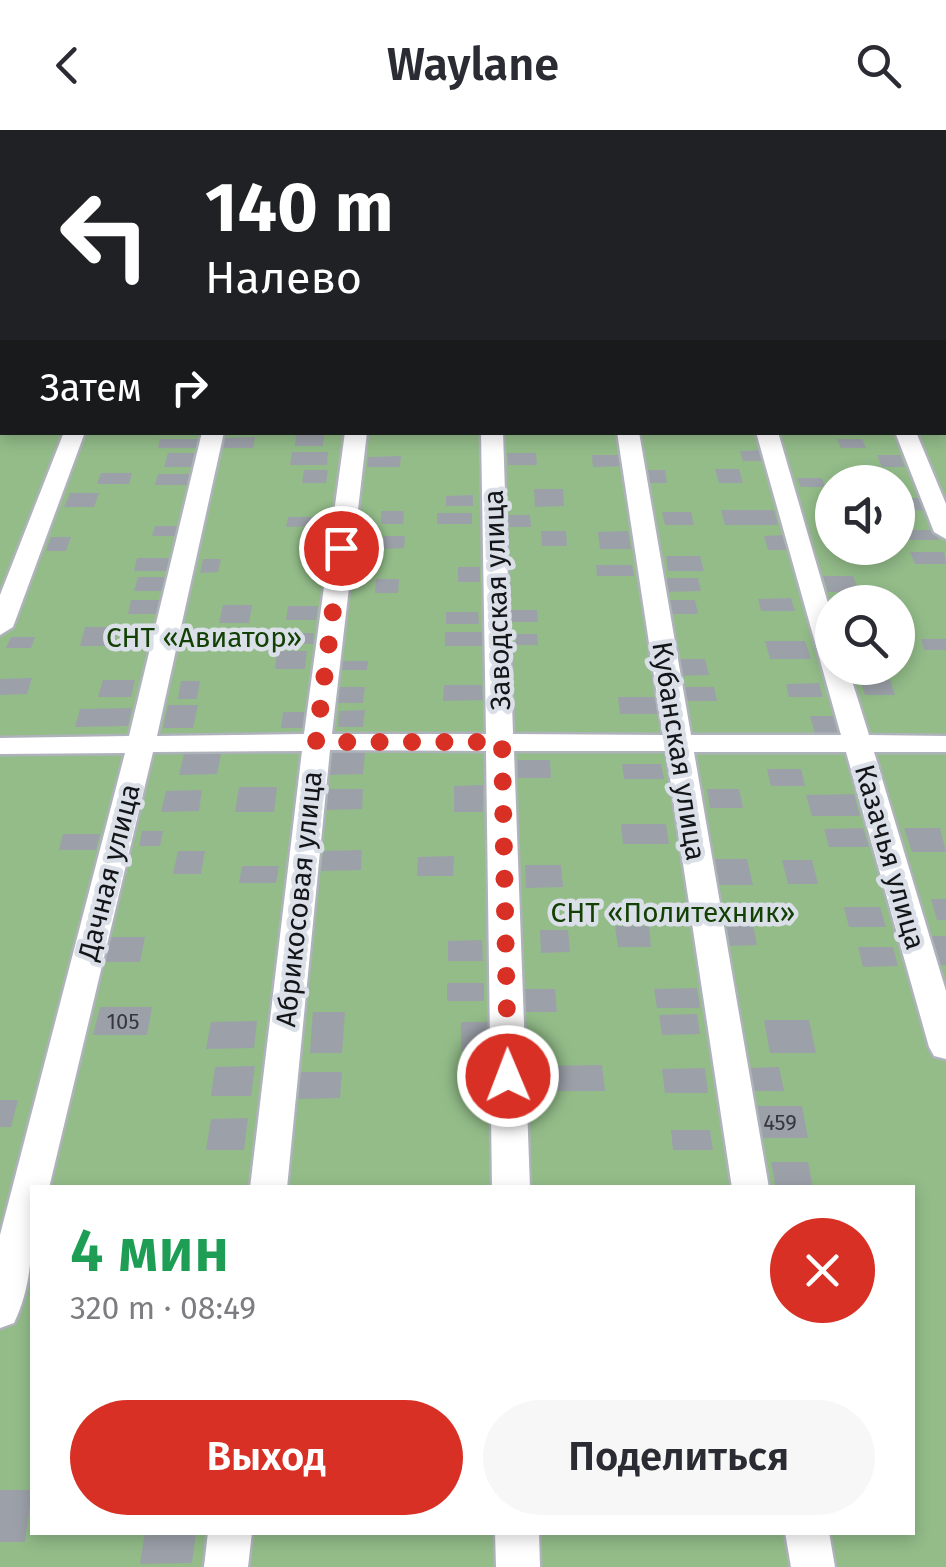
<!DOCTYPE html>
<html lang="ru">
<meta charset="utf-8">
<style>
body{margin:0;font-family:"Fira Sans",sans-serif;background:#f7f7f7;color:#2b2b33;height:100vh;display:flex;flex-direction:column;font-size:38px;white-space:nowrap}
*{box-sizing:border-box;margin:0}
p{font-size:32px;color:#7c7c81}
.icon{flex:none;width:55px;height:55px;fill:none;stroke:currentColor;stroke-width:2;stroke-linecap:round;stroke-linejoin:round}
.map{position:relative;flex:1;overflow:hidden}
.side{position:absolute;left:30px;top:1055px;width:885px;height:350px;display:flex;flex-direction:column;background:#fff;border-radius:0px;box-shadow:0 5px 15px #0003}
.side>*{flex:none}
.banner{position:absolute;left:0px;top:0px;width:948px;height:305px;box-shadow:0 5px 15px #0003;background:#202124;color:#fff;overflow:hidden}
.controls{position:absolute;left:815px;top:335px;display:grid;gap:20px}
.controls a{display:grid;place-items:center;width:100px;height:100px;border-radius:50%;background:#fff;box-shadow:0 5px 15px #0003;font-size:50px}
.pin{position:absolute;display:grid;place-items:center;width:85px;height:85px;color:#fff;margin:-42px;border:5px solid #fff;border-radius:50%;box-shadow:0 2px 10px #0007}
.me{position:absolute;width:110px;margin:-55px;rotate:359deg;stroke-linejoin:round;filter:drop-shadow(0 0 8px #0008)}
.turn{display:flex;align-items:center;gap:35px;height:210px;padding:0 40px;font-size:45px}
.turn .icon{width:130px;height:130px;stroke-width:2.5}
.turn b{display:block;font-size:70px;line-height:85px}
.then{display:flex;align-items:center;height:95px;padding:0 40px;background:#0003;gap:20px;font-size:38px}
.round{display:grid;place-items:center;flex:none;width:105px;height:105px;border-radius:52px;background:#f7f7f7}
.head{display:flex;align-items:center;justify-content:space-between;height:170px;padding:0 40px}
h1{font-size:60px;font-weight:600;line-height:75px;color:#1e9e55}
.action{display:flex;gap:20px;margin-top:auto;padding:20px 40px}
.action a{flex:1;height:115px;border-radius:60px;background:#d93025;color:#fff;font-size:40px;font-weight:600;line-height:115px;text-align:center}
.action a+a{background:#f7f7f7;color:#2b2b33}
header{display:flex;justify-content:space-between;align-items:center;height:130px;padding:0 40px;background:#fff;font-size:45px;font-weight:600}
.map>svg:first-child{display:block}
</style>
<header><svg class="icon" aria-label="back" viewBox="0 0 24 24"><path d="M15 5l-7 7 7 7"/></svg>Waylane<svg class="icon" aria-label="search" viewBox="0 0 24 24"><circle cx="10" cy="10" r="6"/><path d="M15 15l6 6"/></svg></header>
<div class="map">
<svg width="946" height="1437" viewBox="0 0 946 1437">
<rect width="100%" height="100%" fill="#dadfe8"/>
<!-- green -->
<path fill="#93bc89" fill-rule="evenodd" d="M0 0H946V1437H0ZM2 2H945V302H2ZM832 352H898V418H832ZM832 472H898V538H832ZM32 1058H912V1402H32Z"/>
<!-- building -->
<path fill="#9ca1a9" d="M296 305H324L323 316H295Z
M255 307 253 318H223L225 308Z
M160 309H201L199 318H158Z
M837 309H862L866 318H841Z
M762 320 765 331H743L740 321Z
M292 322H328L327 335H290Z
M168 323H198L195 337H164Z
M507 323H536L537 335H508Z
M592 325H622L624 336 593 337Z
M877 325H900L905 337H882Z
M401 326 400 337H367L368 327Z
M715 339H739L743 353H719Z
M304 340H328L326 353H302Z
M643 340H665L667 353H645Z
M101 343H132L129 354H97Z
M158 344H192L189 355H155Z
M797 348H822L825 357H801Z
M534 359H563L564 376 535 377Z
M70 363H99L94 377H64Z
M473 365V376H446V366Z
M898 368H923L928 380 903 381Z
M721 380H774L778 395H725Z
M381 381H404L403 394H381Z
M662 382H691L694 395H665Z
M437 383H472V394H437Z
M506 385H530L531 397H506Z
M288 387H321L319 396 286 397Z
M155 396H179L177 406H152Z
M899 400H935L939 410H902Z
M541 401H566L567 416H542Z
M628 401 631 419H600L598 402Z
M786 405 790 420H768L764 406Z
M384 406H405L404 418 383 419Z
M51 407H71L66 421H46Z
M910 422H944L946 434H915Z
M666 426H700L704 441H668Z
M137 428H170L166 441H134Z
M203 429H221L218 442 200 443Z
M596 435H632L634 446H597Z
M458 437H480V452H458Z
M823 446H853L859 462H828Z
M138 447H167L164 461H134Z
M665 448H698L701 461 668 462Z
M376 449H399L398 463H375Z
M791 468 795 481H761L758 469Z
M131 470H165L162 484H128Z
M667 470H695L698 484H669Z
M223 475H252L249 493H219Z
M288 476H318L316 490H286Z
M509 480H537L538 492H510Z
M446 482H478L479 494H446Z
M85 497H118L113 516H80Z
M445 502H482L483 516H445Z
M286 503H314L313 514H285Z
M516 504H537L538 515H516Z
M11 507H35L31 518H6Z
M921 509H946V520H924Z
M765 511H805L811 529H770Z
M277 521H307L305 539H275Z
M674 529H705L709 545 677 546Z
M342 531H368L367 540H341Z
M32 548 27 564 0 565V549Z
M103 550H135L131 567H98Z
M860 550H890L895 565H865Z
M181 551H200L197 569H178Z
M819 553 823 567H789L786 554Z
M444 555H482L483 570 443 571Z
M332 557H365L363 573H330Z
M682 557H714L717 571H685Z
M618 567H657L660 584H620Z
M168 575H198L193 598H163Z
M132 578 128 596 75 597 80 579Z
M365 580 363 597H338L339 581Z
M283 582H307L306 598H281Z
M810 586H835L840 604H815Z
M332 622H365L363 644 329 645Z
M221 623 217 644 179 645 184 624Z
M518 630H550L551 648H518Z
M622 634H661L664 649H624Z
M767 639H801L805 656H771Z
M483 655V682H454V656Z
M239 657H277L274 682H235Z
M325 659H363L362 679 323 680Z
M707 659H739L743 678H710Z
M202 660 199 681 161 682 166 661Z
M854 664 860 686H812L806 665Z
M621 694H666L669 714H623Z
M863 698 869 717H829L824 699Z
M904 698H940L946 722H912Z
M142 701H163L160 716H139Z
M63 704H100L96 720H59Z
M362 720 361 740 321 741 323 721Z
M178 721H205L201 744H173Z
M454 726 453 746H417L418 727Z
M711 729H747L753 755H715Z
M782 730H812L818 754H788Z
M525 735H561L563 757 526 758Z
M242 736H279L276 753H239Z
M931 769H946V790H937Z
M844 777H880L886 797H849Z
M724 780H750L757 815 730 816Z
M615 796H649L651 817H618Z
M540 800H568L570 822 541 823Z
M931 806H946V835H939Z
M110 807H145L140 832H105Z
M482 810 483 831H448V811Z
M858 817H893L898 836 863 837Z
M447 853H484V871H447Z
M697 858 700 878H657L654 859Z
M516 859H555L557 882H517Z
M100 877H152L147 905H93Z
M313 882H345L342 923H310Z
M697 884 700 904 662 905 659 885Z
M764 890H809L816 923H770Z
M257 891 254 918 206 919 211 892Z
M461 892H492L493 921H461Z
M602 935 605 961H543L541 936Z
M255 936 251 966H211L215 937Z
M779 937 784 961H754L749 938Z
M705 938 708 963H665L662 939Z
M300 942H342L340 968 298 969Z
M0 970H18L11 997H0Z
M753 976H802L808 1008H759Z
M248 988 244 1020H206L211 989Z
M671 1000H710L713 1020H673Z
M771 1032H808L813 1058H776Z
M0 1360H32L25 1412H0Z
M145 1402H196L192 1433 140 1434Z"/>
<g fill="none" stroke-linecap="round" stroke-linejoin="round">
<!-- minor casing -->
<g stroke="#aeb2ba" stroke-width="5">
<path id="minor" d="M482 0H498V2H483Z
M578 0H594V2H579Z
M675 0H691V2H676Z
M774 0H790L791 2H776Z
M871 0H887L888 2H873Z
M945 115H946V127H945Z
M0 126H2V136H0Z
M2 167V183L0 184V168Z
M64 302H85L13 497 0 505V465Z
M202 302H224L157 606 304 604 345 302H367L332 604H486L481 302H503L513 604 663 605 617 302H639L691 605H841L756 302H778L832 487V538H848L869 605 946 606V622H874L946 861V929L934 926 929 917 846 622H694L769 1058H732L666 621H514L530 1058H492L486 621 330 620 287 1058H250L302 621 153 622 49 1058H32C32 1103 35 1150 14 1193L0 1198V1105L125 623 0 624V608L129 606Z
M895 302H916L946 374V409L934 402Z
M208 1402H252L248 1437H204Z
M495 1402H539L540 1437H496Z
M785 1402H829L835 1437H791Z"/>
</g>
<!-- minor -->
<use href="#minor" fill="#fff" fill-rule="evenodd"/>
</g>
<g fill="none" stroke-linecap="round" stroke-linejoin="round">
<!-- route -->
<path stroke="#d93025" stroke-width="18" stroke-dasharray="0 32.4" d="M341 418 316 612H502L508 946"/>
</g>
<g text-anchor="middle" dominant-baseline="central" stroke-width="9" stroke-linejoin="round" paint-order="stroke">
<!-- number labels -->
<g font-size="22" fill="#35383c">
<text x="123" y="891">105</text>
<text x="780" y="992">459</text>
</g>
<!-- street labels -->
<g font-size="28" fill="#131518" stroke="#dadfe8">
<text transform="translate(497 470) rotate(-92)">Заводская улица</text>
<text transform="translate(679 621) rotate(81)">Кубанская улица</text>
<text transform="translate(890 727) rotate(74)">Казачья улица</text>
<text transform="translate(109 742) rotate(-76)">Дачная улица</text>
<text transform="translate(299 769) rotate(-84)">Абрикосовая улица</text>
</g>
<!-- park labels -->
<g font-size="28" fill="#134004" stroke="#dadfe8">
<text x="204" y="507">СНТ «Авиатор»</text>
<text x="673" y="782">СНТ «Политехник»</text>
</g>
</g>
</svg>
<div class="controls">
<a><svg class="icon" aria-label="sound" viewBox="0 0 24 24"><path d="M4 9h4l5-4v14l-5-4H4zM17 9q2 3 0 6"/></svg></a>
<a><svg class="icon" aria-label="search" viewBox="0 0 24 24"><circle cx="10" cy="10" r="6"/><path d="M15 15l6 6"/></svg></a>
</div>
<div class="pin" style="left:341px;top:418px;background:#d93025"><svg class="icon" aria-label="arrive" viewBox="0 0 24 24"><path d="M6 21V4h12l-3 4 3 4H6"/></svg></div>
<svg class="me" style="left:508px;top:946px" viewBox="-20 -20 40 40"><circle r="17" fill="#d93025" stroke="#fff" stroke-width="3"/><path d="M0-11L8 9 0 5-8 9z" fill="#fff"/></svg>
<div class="banner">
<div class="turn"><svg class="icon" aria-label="left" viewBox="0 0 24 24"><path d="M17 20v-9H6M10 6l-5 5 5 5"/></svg><div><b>140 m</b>Налево</div></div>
<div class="then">Затем<svg class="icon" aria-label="right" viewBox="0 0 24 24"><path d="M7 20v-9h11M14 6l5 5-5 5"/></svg></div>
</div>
<section class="side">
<div class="head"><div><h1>4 мин</h1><p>320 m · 08:49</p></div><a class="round" style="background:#d93025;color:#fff"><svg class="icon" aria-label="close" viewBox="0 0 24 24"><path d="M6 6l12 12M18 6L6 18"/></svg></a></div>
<div class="action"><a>Выход</a><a>Поделиться</a></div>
</section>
</div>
